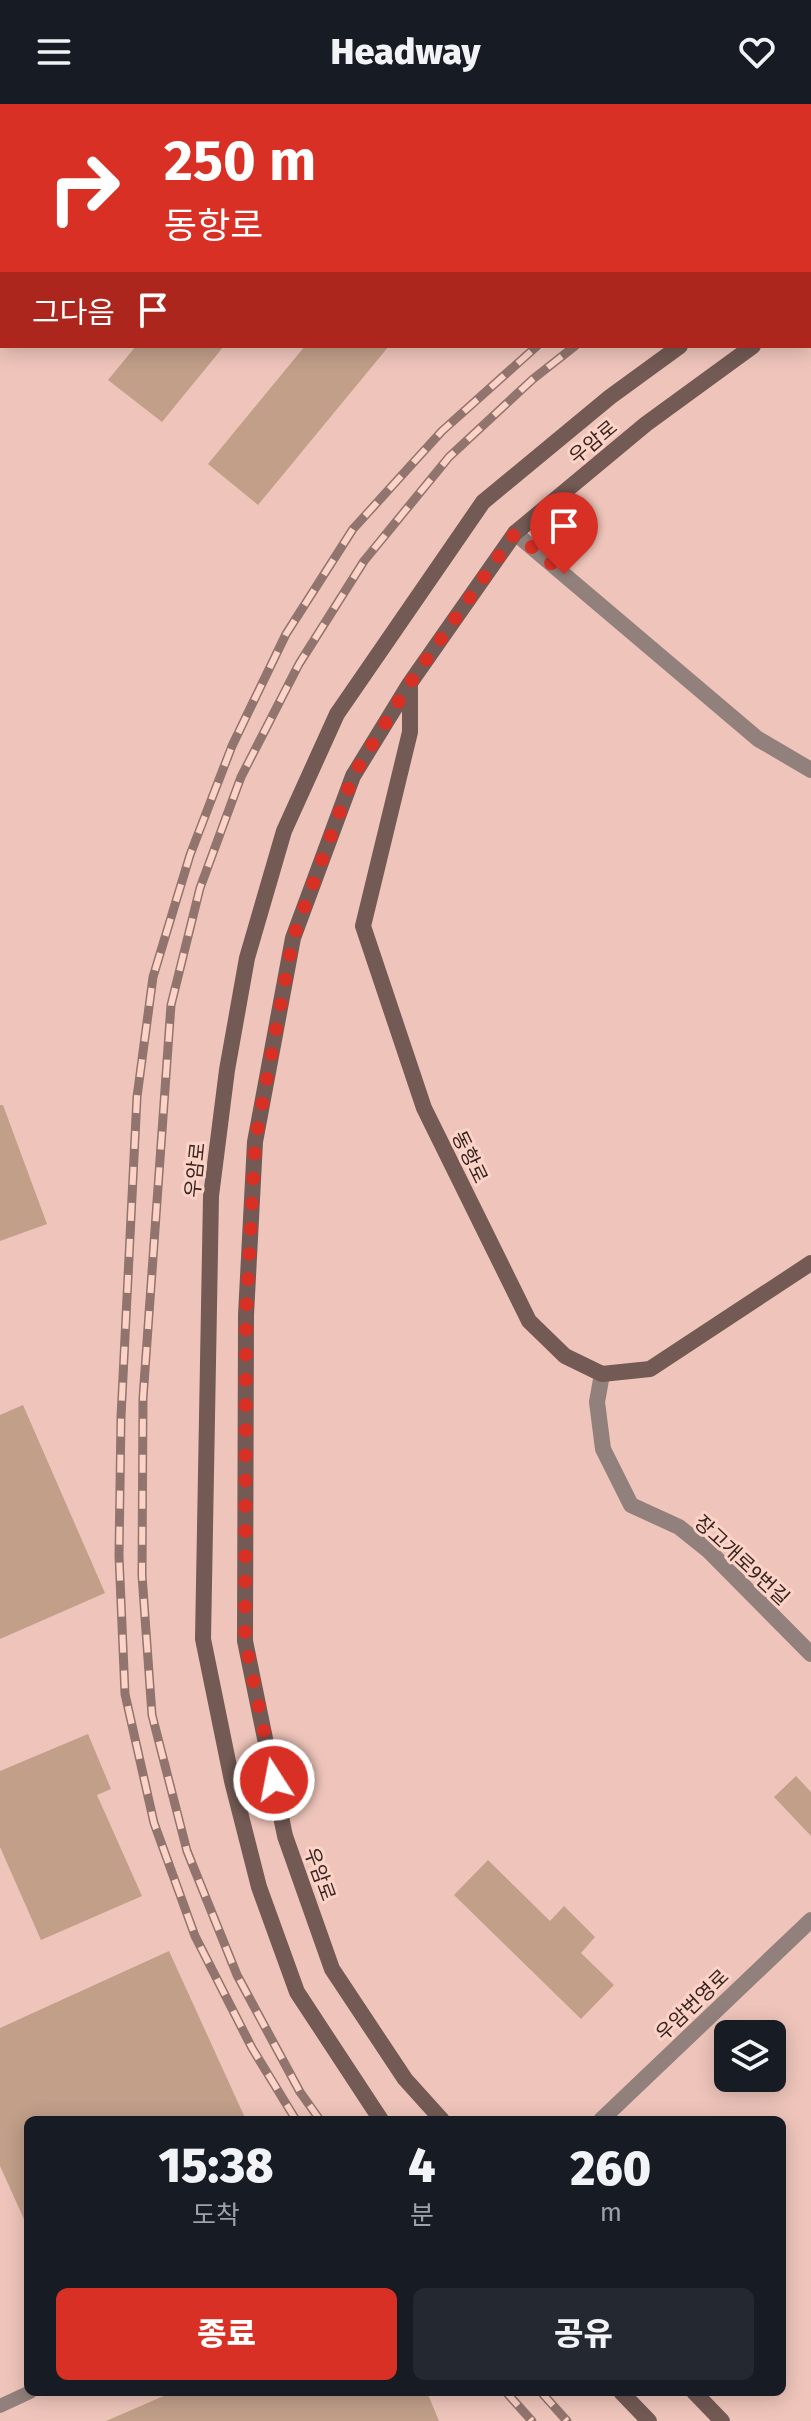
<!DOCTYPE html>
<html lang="ko">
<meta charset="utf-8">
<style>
body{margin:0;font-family:"Fira Sans","Noto Sans KR",sans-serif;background:#242831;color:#f1f3f6;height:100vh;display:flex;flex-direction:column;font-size:30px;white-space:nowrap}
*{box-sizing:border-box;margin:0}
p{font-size:26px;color:#9ea1a6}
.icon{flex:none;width:44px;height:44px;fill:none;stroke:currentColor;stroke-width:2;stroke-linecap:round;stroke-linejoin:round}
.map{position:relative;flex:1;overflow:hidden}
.panel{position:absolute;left:24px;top:2012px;width:762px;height:280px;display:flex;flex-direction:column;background:#171b24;border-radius:12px;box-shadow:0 4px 20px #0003}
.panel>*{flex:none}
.hud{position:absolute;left:0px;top:0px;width:812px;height:244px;box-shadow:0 4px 20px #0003;background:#d93025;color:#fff;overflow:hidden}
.tools{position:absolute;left:714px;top:1916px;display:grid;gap:16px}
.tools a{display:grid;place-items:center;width:72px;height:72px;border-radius:12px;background:#171b24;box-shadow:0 4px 20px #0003;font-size:40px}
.pin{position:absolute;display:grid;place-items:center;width:68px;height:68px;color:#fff;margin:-82px -34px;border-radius:50% 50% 50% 0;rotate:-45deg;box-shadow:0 0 8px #0007}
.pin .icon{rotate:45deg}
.me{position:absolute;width:88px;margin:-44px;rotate:349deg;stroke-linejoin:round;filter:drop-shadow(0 0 6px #0008)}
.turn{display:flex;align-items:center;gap:28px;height:168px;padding:0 32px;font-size:36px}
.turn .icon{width:104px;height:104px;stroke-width:2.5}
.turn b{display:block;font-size:56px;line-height:68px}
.then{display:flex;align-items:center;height:76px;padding:0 32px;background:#0003;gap:16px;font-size:30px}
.eta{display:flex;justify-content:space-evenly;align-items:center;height:136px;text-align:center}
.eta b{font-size:48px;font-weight:800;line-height:56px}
.primary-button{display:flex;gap:16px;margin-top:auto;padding:16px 32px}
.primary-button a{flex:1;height:92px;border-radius:12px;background:#d93025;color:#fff;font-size:32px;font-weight:800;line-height:92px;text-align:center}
.primary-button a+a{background:#242831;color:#f1f3f6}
header{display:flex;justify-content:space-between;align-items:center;height:104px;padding:0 32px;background:#171b24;font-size:36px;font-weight:800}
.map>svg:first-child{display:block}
</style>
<header><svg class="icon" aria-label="menu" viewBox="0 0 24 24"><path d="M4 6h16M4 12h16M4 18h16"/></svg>Headway<svg class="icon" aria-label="heart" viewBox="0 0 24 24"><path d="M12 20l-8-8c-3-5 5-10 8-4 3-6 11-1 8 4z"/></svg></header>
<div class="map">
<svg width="811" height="2317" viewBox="0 0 811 2317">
<rect width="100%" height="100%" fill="#efc5bb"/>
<!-- building -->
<path fill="#c19f89" d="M136 242H224L162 318 108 276Z
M305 242H389L258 401 208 360Z
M0 1001H3L47 1120 0 1137Z
M23 1301 105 1489 0 1535V1311Z
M88 1630 111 1685 97 1691 142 1792 41 1836 0 1743V1667Z
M796 1672 811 1688V1732L774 1693Z
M488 1756 550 1817 564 1802 595 1833 581 1849 614 1881 581 1915 454 1791Z
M169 1847 246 2016H28V2124L0 2062V1924Z
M173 2288H427L439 2317H106Z"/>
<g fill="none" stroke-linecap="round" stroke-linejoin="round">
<!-- lane -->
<path stroke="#92807c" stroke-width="14" d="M0 2302 30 2288"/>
<!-- street -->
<path stroke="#92807c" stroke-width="16" d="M515 429 758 635 811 666
M602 1270 597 1298 603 1345 631 1401 679 1423 709 1447 811 1550
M601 2016 811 1816"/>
<!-- secondary -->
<path stroke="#735a54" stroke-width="16" d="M810 148H811
M810 200H811
M410 579V628L363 822 424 1004 529 1217 565 1252 602 1270 650 1265 811 1159
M381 2016 297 1888 259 1783 232 1677 203 1535 211 1092 227 966 247 854 284 727 337 610 483 398 610 293 680 242
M442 2016 405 1975 332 1865 285 1732 245 1537 246 1211 255 1038 293 834 353 672 410 579 515 429 646 320 753 242
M621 2288 649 2317
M694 2288 722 2317"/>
<!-- highway -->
<path stroke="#492921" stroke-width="24" d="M61 2 63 0
M0 72 2 70"/>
<!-- rail casing -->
<g stroke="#91746d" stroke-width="9">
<path id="rail" d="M810 20 811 19
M810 57 811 56
M296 2016 252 1944 195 1832 154 1719 125 1590 119 1452 121 1313 137 993 153 873 190 751 232 642 286 530 353 425 442 327 537 242
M320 2016 300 1988 237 1871 187 1747 152 1611 142 1471 143 1294 171 901 200 784 241 673 299 560 364 457 449 353 533 275 575 242
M506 2288 532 2317
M541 2288 567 2317"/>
</g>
<!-- rail -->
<use href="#rail" stroke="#fdd2c7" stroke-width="6" stroke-dasharray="18" stroke-linecap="butt"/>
</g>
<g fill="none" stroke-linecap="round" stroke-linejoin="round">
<!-- route -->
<path stroke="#d93025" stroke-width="14" stroke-dasharray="0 25.2" d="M274 1676 245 1537 246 1211 255 1038 293 834 353 672 410 579 515 429 564 470"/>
</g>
<g text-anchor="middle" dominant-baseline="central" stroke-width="6" stroke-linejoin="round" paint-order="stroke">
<!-- street labels -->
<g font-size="20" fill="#362622" stroke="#fdd2c7">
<text transform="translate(593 338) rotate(-40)">우암로</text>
<text transform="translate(470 1053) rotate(64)">동항로</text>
<text transform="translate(195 1066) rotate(-84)">우암로</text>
<text transform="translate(742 1456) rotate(43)">장고개로9번길</text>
<text transform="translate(320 1770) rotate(70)">우암로</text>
<text transform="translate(692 1901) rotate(-44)">우암번영로</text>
</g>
</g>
</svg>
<div class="tools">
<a><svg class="icon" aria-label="layers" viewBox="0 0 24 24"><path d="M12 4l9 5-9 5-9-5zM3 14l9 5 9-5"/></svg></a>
</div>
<div class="pin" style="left:564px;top:470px;background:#d93025"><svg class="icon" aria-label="arrive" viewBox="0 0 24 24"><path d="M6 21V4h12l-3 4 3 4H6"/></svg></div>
<svg class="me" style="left:274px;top:1676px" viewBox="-20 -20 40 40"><circle r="17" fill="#d93025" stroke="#fff" stroke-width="3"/><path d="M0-11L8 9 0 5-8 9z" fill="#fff"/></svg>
<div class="hud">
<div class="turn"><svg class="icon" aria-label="right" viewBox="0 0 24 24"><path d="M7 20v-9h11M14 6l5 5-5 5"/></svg><div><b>250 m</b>동항로</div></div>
<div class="then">그다음<svg class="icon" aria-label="arrive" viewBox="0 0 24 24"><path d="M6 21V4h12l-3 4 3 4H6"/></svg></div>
</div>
<section class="panel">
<div class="eta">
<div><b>15:38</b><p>도착</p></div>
<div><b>4</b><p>분</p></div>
<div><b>260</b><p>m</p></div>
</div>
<div class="primary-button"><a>종료</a><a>공유</a></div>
</section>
</div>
